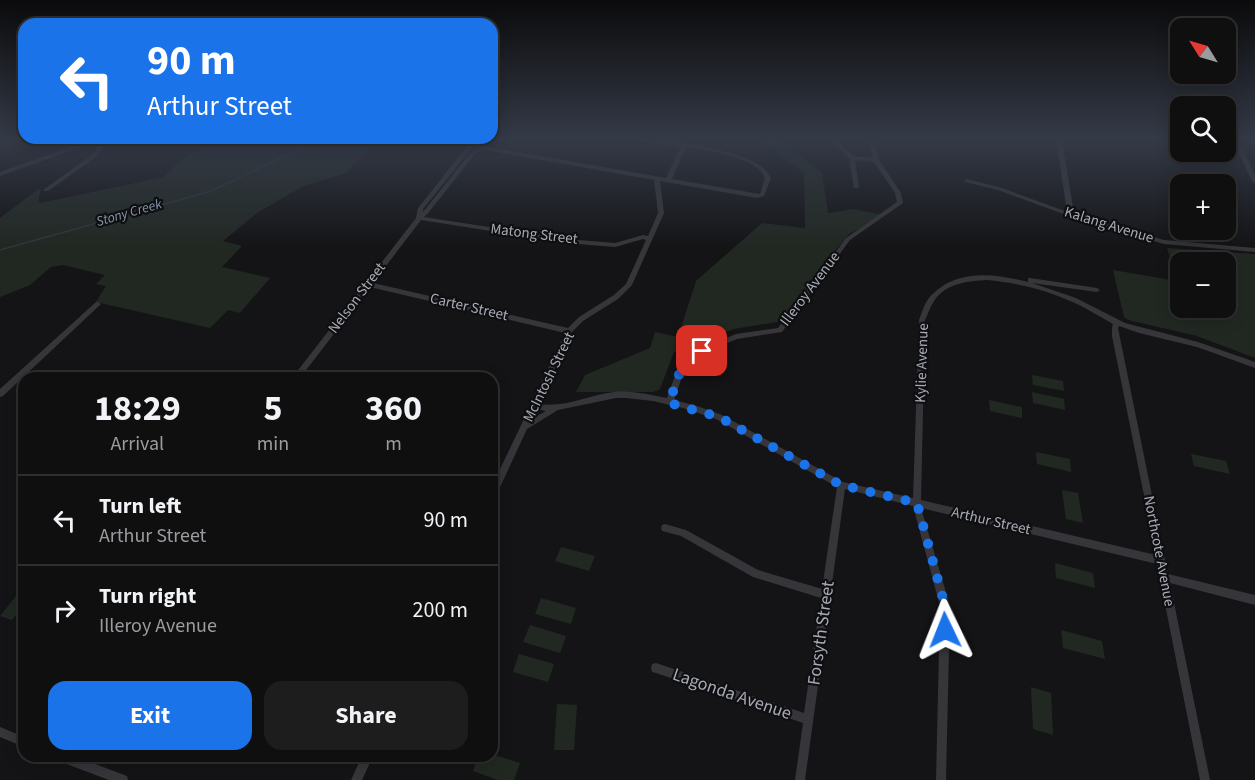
<!DOCTYPE html>
<meta charset="utf-8">
<style>
body{margin:0;font-family:"Source Sans 3",sans-serif;background:#1d1d1e;color:#f1f3f6;height:100vh;display:flex;flex-direction:column;font-size:22px;white-space:nowrap}
*{box-sizing:border-box;margin:0}
p{font-size:20px;color:#9b9c9f}
.icon{flex:none;width:33px;height:33px;fill:none;stroke:currentColor;stroke-width:2;stroke-linecap:round;stroke-linejoin:round}
.map{position:relative;flex:1;overflow:hidden}
.sheet{position:absolute;left:18px;top:372px;width:480px;height:390px;display:flex;flex-direction:column;background:#0f0f10;border-radius:18px;box-shadow:0 3px 15px #0003,0 0 0 2px #2f2f30}
.sheet>*{flex:none}
.banner{position:absolute;left:18px;top:18px;width:480px;height:126px;border-radius:18px;box-shadow:0 3px 15px #0003,0 0 0 2px #2f2f30;background:#1a73e8;color:#fff;overflow:hidden}
.needle{width:39px;rotate:307deg}
.controls{position:absolute;left:1170px;top:18px;display:grid;gap:12px}
.controls a{display:grid;place-items:center;width:66px;height:66px;border-radius:12px;background:#0f0f10;box-shadow:0 3px 15px #0003,0 0 0 2px #2f2f30;font-size:30px}
.pin{position:absolute;display:grid;place-items:center;width:51px;height:51px;color:#fff;margin:-26px;border-radius:12px;box-shadow:0 3px 9px #0006}
.me{position:absolute;width:66px;margin:-33px;rotate:358deg;stroke-linejoin:round;filter:drop-shadow(0 0 4px #0008)}
.turn{display:flex;align-items:center;gap:21px;height:126px;padding:0 30px;font-size:27px}
.turn .icon{width:78px;height:78px;stroke-width:2.5}
.turn b{display:block;font-size:42px;line-height:51px}
.eta{display:flex;justify-content:space-evenly;align-items:center;height:102px;text-align:center}
.eta b{font-size:36px;font-weight:700;line-height:42px}
.action{display:flex;gap:12px;margin-top:auto;padding:12px 30px}
.action a{flex:1;height:69px;border-radius:18px;background:#1a73e8;color:#fff;font-size:24px;font-weight:700;line-height:69px;text-align:center}
.action a+a{background:#1d1d1e;color:#f1f3f6}
ul{padding:0;list-style:none}
li{display:flex;align-items:center;gap:18px;height:90px;padding:0 30px;border-top:2px solid #2f2f30}
li div{flex:1}
li b{display:block;font-size:22px}
li em{font-style:normal}
.map>svg:first-child{display:block}
</style>
<div class="map">
<svg width="1255" height="780" viewBox="0 0 1255 780">
<rect width="100%" height="100%" fill="#141416"/>
<!-- green -->
<path fill="#212822" fill-rule="evenodd" d="M221 139H378L346 173 303 186 257 213 223 241 242 246 222 267 270 278 240 313 228 310 210 328 96 302 106 286 96 284 105 275 63 265 51 267 30 285 0 297V218L41 187 38 202 40 203 164 177 183 158Z
M748 139H778L822 173 828 213 853 209 884 215 849 234 834 252 789 320 734 329 674 352 660 389 653 392H576L585 375 650 348 655 332 678 337 696 281 762 223 805 228 804 173 767 145Z
M1167 248 1255 254V358L1197 336 1128 320 1124 317 1113 270 1177 281ZM1180 262H1226V308H1180Z
M1032 375 1063 381 1064 391 1033 385Z
M1032 392 1064 399 1065 410 1033 403Z
M989 400 1022 407V418L990 411Z
M1036 452 1070 459 1071 472 1037 464Z
M1191 454 1226 461 1230 474 1194 466Z
M1062 490 1078 493 1083 523 1066 519Z
M561 547 595 556 589 571 555 561Z
M1055 563 1093 573 1095 588 1056 578Z
M24 586V606L12 620 0 616Z
M541 598 576 608 571 624 535 614Z
M530 625 566 636 560 653 523 642Z
M1061 630 1102 641 1105 659 1063 648Z
M519 654 554 664 548 682 513 672Z
M1031 687 1051 693 1053 735 1033 729Z
M557 704 577 705 574 750H554Z
M492 754 520 763 514 780H498L473 771 478 756H492Z"/>
<g fill="none" stroke-linecap="round" stroke-linejoin="round">
<!-- stream -->
<path stroke="#2f363d" stroke-width="1.5" d="M0 250 211 191 321 139"/>
<!-- minor -->
<path fill="#36363a" fill-rule="evenodd" d="M94 139H103L105 144 96 157 48 191H44L43 190 92 155 99 144 98 141 0 176V172Z
M473 139H479L423 209V212L471 152 484 146 666 178 681 146 640 141 637 139C665 138 741 150 762 167 766 170 768 174 771 178L764 196 757 198 660 181 664 213 632 285 618 299 583 321 572 332 539 404C565 408 589 395 614 392 632 390 650 395 667 398L682 356 736 334 778 328 846 238 897 202 895 193 874 162 855 160 859 187 858 188H854L849 158 828 139H834L854 156 873 158 868 139H874L879 160 901 193 903 203 850 240 782 332 737 339 688 360 674 400 697 406 722 415 843 482 913 498 919 320C922 313 924 304 929 298 929 297 935 292 936 291 961 269 997 274 1028 282V278H1030L1097 288 1100 290 1097 292 1032 283 1076 298 1125 323 1198 342 1255 362V368L1197 347 1139 333 1119 326 1118 328 1168 574 1255 595V605L1170 583 1210 780H1200L1157 564 921 508 950 606 946 780H936L940 606 913 506 845 489 805 780H795L803 723 656 673 652 672 651 668 652 664 656 663 804 713 821 598 753 577 681 536 662 531 661 528 662 525 665 524 686 530 758 570 822 589 837 487 716 419 683 408 653 401 626 398H616L558 410 527 429 495 498 492 499V486L565 333 370 287 300 378H292L416 218 418 208ZM686 147C706 150 745 156 760 170 762 172 763 175 765 178L760 194 672 179ZM485 150 654 180 658 213 648 236 643 235 615 243 566 239 424 217 429 212 475 154ZM421 220 566 243 615 247 643 239 646 240 626 284 614 295 579 317 568 328 373 283ZM987 280C1018 283 1047 290 1075 303 1088 309 1100 317 1113 324L1112 328V336L1156 555 921 500 925 320C928 314 930 307 934 301 946 283 968 281 987 280ZM536 409 546 411 532 419Z
M1056 139H1062L1074 214 1164 240 1255 248V252L1164 244 1069 216 998 190 965 182 964 181 967 179 1002 188 1067 212Z
M1232 139H1238L1255 175V183L1252 181Z
M96 302H98L101 304 3 396 0 397V389Z
M0 727 17 734 20 729 24 728V747L0 737Z
M55 756H74L127 776 128 780H109L56 760Z
M362 756H373L362 780H351Z"/>
</g>
<!-- sky -->
<linearGradient id="sky" x2="0" y2="1"><stop stop-color="#0b0b0c"/><stop offset="0.56" stop-color="#343a47"/><stop offset="1" stop-color="#343a47" stop-opacity="0"/></linearGradient>
<rect width="1255" height="248" fill="url(#sky)"/>
<g fill="none" stroke-linecap="round" stroke-linejoin="round">
<!-- route -->
<path stroke="#1a73e8" stroke-width="10" stroke-dasharray="0 18" d="M702 351 685 358 669 403 719 417 841 485 917 503 945 606V630"/>
</g>
<g text-anchor="middle" dominant-baseline="central" stroke-width="4.5" stroke-linejoin="round" paint-order="stroke">
<!-- far-water labels -->
<g font-size="14" font-style="italic" fill="#8297ac" stroke="#0f0f11">
<text transform="translate(129 213) rotate(-16)">Stony Creek</text>
</g>
<!-- street labels -->
<g font-size="15" fill="#a7abb5" stroke="#0f0f11">
<text transform="translate(1109 225) rotate(17)">Kalang Avenue</text>
<text transform="translate(534 234) rotate(7)">Matong Street</text>
<text transform="translate(810 289) rotate(-53)">Illeroy Avenue</text>
<text transform="translate(357 298) rotate(-53)">Nelson Street</text>
<text transform="translate(469 307) rotate(13)">Carter Street</text>
<text transform="translate(922 363) rotate(-88)">Kylie Avenue</text>
<text transform="translate(549 377) rotate(-64)">McIntosh Street</text>
<text transform="translate(991 521) rotate(13)">Arthur Street</text>
<text transform="translate(1159 551) rotate(79)">Northcote Avenue</text>
</g>
<!-- near-street labels -->
<g font-size="18" fill="#a7abb5" stroke="#0f0f11">
<text transform="translate(821 633) rotate(-82)">Forsyth Street</text>
<text transform="translate(732 694) rotate(19)">Lagonda Avenue</text>
</g>
</g>
</svg>
<div class="controls">
<a><svg class="needle" viewBox="-14 -14 28 28"><path d="M0-13l5 13h-10z" fill="#e53935"/><path d="M0 13l5-13h-10z" fill="#9b9c9f"/></svg></a>
<a><svg class="icon" aria-label="search" viewBox="0 0 24 24"><circle cx="10" cy="10" r="6"/><path d="M15 15l6 6"/></svg></a>
<a>+</a>
<a>−</a>
</div>
<div class="pin" style="left:702px;top:351px;background:#d93025"><svg class="icon" aria-label="arrive" viewBox="0 0 24 24"><path d="M6 21V4h12l-3 4 3 4H6"/></svg></div>
<svg class="me" style="left:945px;top:630px" viewBox="-20 -20 40 40"><path d="M0-17L14 15 0 8-14 15z" fill="#1a73e8" stroke="#fff" stroke-width="4"/></svg>
<div class="banner">
<div class="turn"><svg class="icon" aria-label="left" viewBox="0 0 24 24"><path d="M17 20v-9H6M10 6l-5 5 5 5"/></svg><div><b>90 m</b>Arthur Street</div></div>
</div>
<section class="sheet">
<div class="eta">
<div><b>18:29</b><p>Arrival</p></div>
<div><b>5</b><p>min</p></div>
<div><b>360</b><p>m</p></div>
</div>
<ul>
<li><svg class="icon" aria-label="left" viewBox="0 0 24 24"><path d="M17 20v-9H6M10 6l-5 5 5 5"/></svg><div><b>Turn left</b><p>Arthur Street</p></div><em>90 m</em></li>
<li><svg class="icon" aria-label="right" viewBox="0 0 24 24"><path d="M7 20v-9h11M14 6l5 5-5 5"/></svg><div><b>Turn right</b><p>Illeroy Avenue</p></div><em>200 m</em></li>
</ul>
<div class="action"><a>Exit</a><a>Share</a></div>
</section>
</div>
